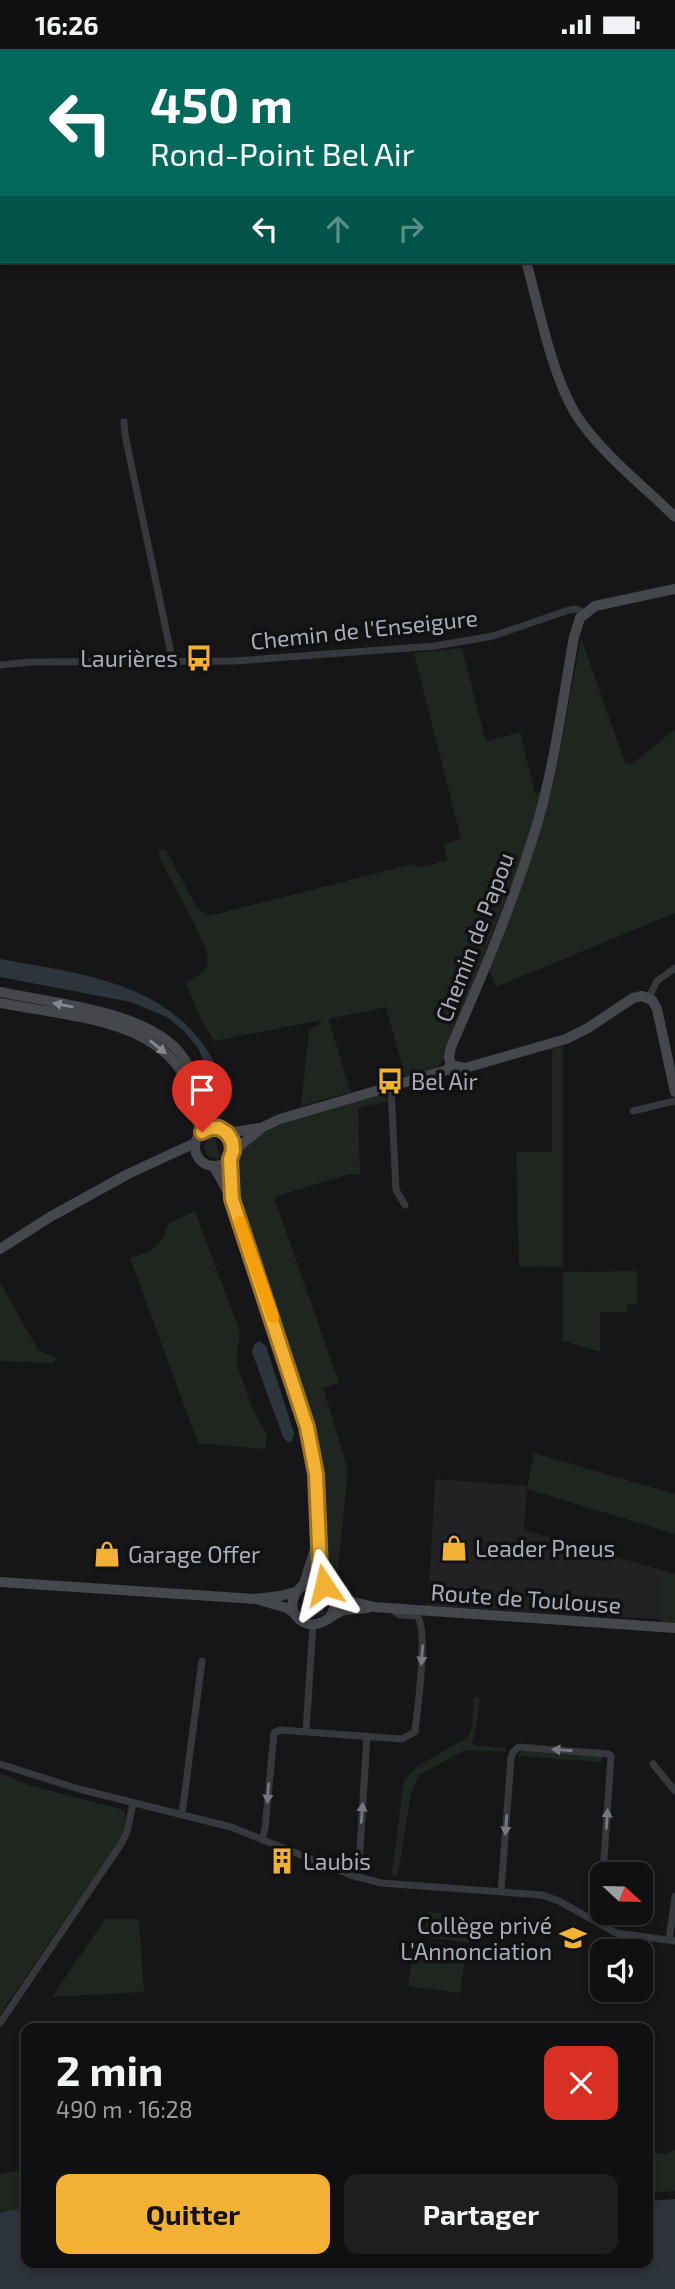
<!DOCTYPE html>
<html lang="fr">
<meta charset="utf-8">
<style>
body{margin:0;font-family:"Exo 2",sans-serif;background:#1e1e20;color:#f1f3f6;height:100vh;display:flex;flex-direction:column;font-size:26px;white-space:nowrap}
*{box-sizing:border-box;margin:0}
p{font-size:23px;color:#9c9d9f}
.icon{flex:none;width:38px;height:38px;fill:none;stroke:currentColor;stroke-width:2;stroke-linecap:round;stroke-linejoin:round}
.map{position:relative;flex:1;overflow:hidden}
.sheet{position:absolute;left:21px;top:1974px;width:632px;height:245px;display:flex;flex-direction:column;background:#101012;border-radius:14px;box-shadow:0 4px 10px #0003,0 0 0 2px #303032}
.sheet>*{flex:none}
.guide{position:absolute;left:0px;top:0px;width:676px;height:214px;box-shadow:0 4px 10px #0003,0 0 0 2px #303032;background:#00695c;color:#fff;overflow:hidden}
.needle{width:46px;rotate:112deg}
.controls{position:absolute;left:590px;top:1813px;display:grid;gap:14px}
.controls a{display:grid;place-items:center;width:63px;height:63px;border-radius:14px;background:#101012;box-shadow:0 4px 10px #0003,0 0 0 2px #303032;font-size:35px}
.pin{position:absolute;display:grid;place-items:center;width:60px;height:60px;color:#fff;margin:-72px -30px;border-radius:50% 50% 50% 0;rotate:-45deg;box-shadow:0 0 7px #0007}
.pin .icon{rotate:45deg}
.me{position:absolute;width:77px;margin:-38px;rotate:350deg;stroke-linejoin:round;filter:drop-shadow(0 0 5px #0008)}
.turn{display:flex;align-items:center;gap:24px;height:147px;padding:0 35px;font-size:32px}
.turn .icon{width:91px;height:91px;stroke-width:2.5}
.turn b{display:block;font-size:49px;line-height:60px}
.lanes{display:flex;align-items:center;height:66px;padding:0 35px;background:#0003;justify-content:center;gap:35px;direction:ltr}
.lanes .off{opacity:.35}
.round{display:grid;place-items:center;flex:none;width:74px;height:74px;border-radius:14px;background:#1e1e20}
.head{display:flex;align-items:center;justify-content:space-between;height:119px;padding:0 35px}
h1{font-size:42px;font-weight:700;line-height:52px}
.action{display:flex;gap:14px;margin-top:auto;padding:14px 35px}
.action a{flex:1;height:80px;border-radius:14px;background:#f2b134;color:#111;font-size:28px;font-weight:700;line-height:80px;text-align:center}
.action a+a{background:#1e1e20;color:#f1f3f6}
.status{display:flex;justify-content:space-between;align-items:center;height:49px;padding:0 35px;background:#101012;direction:ltr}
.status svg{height:19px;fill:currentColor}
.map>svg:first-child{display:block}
</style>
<div class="status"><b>16:26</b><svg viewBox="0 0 49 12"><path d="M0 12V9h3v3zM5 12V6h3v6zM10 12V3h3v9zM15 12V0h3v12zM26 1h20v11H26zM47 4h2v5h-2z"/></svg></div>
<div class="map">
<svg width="675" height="2240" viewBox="0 0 675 2240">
<rect width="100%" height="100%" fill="#161618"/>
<!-- built -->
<path fill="#222225" d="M435 1430 527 1437 524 1481 661 1521V1570L428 1557Z"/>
<!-- green -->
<path fill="#1e261f" d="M581 589 625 714 632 715 675 680V864L496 938 489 921 548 753 558 713Z
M462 599 486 693 520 683 535 745 540 743 535 770 521 811 444 1009 438 1017 430 1022 408 1029 405 1027 386 958 329 970 350 1043 301 1057 309 981 320 975 321 971 214 992 203 974 185 933C192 929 204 925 207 917 215 900 164 825 158 803L161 800 166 801 197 859 209 867 413 815 421 819 447 811 444 795 461 790 414 604Z
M563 997V1218L519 1217 516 1103H552V1000Z
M376 1044 385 1048 388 1052 358 1059 360 1125H350L274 1148 339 1334 323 1339 348 1420 337 1530 350 1538 351 1548C339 1543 329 1532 325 1520 325 1495 327 1469 324 1445 309 1340 270 1241 237 1141 236 1133 232 1121 234 1114 242 1078 345 1054 376 1044Z
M214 1087 221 1108 217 1110 206 1106 204 1098 207 1090Z
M195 1162 240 1283 236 1313 252 1359 267 1385 265 1400 198 1394 130 1209C154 1201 160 1200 168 1175Z
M637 1222V1255H628L627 1263H600V1303L563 1292V1223Z
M0 1233 38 1301 56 1309 54 1314 0 1312Z
M534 1404 675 1445V1485L527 1440Z
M661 1521 675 1525V1575L661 1574Z
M308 1555 326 1562 322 1566 311 1568 301 1562 300 1556Z
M474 1648 480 1649 476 1681 472 1694 474 1696 506 1699V1703L465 1701 419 1726 411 1744 398 1826 394 1827 392 1824 404 1731 416 1718 468 1688 472 1677Z
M522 1701 602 1707 601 1713 518 1707Z
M0 1724 29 1736 124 1761C128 1774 122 1787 115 1798L0 1965Z
M428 1863 473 1870 469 1894 424 1888Z
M105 1870H139L144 1943 52 1948Z
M414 1896 466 1903 460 1944 408 1937Z
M675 2101V2142L648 2144V2103L665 2105Z
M26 2120V2158L0 2164V2125Z"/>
<!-- water -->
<path fill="#2c353c" d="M0 910C76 924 164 932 209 1004 216 1016 223 1030 226 1044L223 1046 219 1045 198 999 183 981 167 968 131 953 0 928Z
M259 1292 266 1297 294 1384 292 1392 288 1393 283 1388 252 1303 254 1296Z
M675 2150V2240H0V2164L26 2158V2214H648V2152Z"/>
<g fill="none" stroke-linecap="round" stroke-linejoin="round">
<!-- street -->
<path stroke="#37383d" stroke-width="7" d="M370 0 371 2
M124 373 125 386 173 614
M0 616 31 613 235 612 435 597 493 587 569 561 576 560 584 564
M649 948 657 932 675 919
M391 1039 396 1141 405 1156
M633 1062 675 1052
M306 1682 313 1576
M0 1715 79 1740 231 1778 351 1826 381 1834 542 1846 559 1852 616 1884 675 1892
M653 1715 675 1742
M182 1765 202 1612
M262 1791 265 1780 274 1684 280 1681 402 1690 415 1683C417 1663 429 1580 417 1567L400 1566 391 1560
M356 1828 359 1816 367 1687
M501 1843 511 1709 513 1703 519 1698 608 1705 611 1707 603 1825
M595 1872 600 1862 602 1834
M669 1891 675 1847
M0 1974 121 1795 127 1783 133 1754"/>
<!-- secondary -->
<path stroke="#45474d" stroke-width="10" d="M466 0V2
M526 212C539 258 553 335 581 373 607 409 644 437 675 468
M0 943C53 954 151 962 183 1008 199 1030 203 1058 219 1079
M0 954C87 971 196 970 199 1086
M451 1016 449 1009 451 998C483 925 515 849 538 772 555 713 563 649 574 588L580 569 595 557 675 540
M451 1016 465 1019 566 990 588 979 633 949 642 947 652 951 657 960 675 1043
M195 1098a19 19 0 1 1 38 0a19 19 0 1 1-38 0Z
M227 1084 259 1079
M233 1102 263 1078 280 1070 447 1021 451 1016
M230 1110 232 1145
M214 1118 232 1150 301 1354 316 1425 320 1520 327 1538
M0 1200 50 1168 128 1125 195 1094
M0 1533 255 1550 280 1547 295 1543
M304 1535 315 1500
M332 1543 345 1551 374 1558 675 1579
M259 1551 287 1559 294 1564
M329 1569C337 1558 336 1547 327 1538L312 1533C288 1538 285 1571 310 1575 324 1577 333 1564 345 1561 353 1560 361 1560 368 1559"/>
</g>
<!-- one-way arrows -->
<defs><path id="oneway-solid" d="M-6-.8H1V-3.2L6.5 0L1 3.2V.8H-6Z" transform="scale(1.75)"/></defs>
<g fill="#858993">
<use href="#oneway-solid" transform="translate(63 956) rotate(-168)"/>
<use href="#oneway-solid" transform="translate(158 998) rotate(39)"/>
</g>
<g fill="#757881">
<use href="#oneway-solid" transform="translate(422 1606) rotate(94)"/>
<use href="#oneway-solid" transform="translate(562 1701) rotate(-176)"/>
<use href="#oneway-solid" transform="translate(268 1744) rotate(94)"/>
<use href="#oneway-solid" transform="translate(362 1764) rotate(-86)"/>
<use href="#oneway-solid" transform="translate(607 1770) rotate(-86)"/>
<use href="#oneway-solid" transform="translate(506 1776) rotate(94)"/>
</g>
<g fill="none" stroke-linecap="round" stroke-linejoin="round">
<!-- route casing -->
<g stroke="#9d7322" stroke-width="18">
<path id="route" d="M202 1083 210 1079H219L227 1084 232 1092 233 1102 230 1110 232 1150 307 1378 316 1425 320 1520 327 1538 324 1536"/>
</g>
<!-- route -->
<use href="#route" stroke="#f2b134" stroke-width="12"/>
<!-- slow -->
<path stroke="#f59e0b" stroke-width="12" d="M240 1173 273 1268"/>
</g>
<!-- icons -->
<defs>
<g id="bus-bare" transform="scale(2.1)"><path d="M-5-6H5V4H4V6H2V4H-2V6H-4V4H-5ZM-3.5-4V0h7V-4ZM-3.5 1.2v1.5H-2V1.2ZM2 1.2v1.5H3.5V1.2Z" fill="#f2b134" stroke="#111113" stroke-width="2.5" paint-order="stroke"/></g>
<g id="shop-bare" transform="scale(2.1)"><path d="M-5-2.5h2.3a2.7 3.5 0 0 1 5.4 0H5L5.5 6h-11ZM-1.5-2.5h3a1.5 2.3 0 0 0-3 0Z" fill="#f2b134" stroke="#111113" stroke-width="2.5" paint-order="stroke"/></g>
<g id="building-bare" transform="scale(2.1)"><path d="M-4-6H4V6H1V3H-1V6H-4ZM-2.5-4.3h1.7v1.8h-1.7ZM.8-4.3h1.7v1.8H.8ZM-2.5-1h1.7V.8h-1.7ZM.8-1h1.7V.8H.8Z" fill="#f2b134" stroke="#111113" stroke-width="2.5" paint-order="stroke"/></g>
<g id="school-bare" transform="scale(2.1)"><path d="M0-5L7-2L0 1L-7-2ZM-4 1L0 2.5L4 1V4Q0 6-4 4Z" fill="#f2b134" stroke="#111113" stroke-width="2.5" paint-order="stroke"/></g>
</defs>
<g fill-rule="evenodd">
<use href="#bus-bare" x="199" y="609"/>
<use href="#bus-bare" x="390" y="1032"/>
<use href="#shop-bare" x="454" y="1499"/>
<use href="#shop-bare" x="107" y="1505"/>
<use href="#building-bare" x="282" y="1812"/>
<use href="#school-bare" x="573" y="1889"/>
</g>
<g text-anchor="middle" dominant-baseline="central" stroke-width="7" stroke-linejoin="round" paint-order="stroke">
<!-- street labels -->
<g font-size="23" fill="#a8adb8" stroke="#111113">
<text transform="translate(364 580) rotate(-6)">Chemin de l'Enseigure</text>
<text transform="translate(474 888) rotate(-69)">Chemin de Papou</text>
<text transform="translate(526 1549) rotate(4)">Route de Toulouse</text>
</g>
<!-- poi labels -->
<g font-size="23" fill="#a8adb8" stroke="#111113" text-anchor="start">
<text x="178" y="609" text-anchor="end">Laurières</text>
<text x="411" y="1032">Bel Air</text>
<text x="475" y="1499">Leader Pneus</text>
<text x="128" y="1505">Garage Offer</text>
<text x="303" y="1812">Laubis</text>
<text x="552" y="1876" text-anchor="end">Collège privé<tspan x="552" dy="26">L'Annonciation</tspan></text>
</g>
</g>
</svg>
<div class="controls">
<a><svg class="needle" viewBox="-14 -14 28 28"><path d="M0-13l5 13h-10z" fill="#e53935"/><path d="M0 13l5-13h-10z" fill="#9c9d9f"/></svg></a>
<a><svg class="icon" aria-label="sound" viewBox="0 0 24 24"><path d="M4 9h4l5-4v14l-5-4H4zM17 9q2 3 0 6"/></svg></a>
</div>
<div class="pin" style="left:202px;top:1083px;background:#d93025"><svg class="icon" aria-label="arrive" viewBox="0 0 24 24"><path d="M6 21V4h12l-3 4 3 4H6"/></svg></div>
<svg class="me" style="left:324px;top:1536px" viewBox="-20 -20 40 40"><path d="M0-17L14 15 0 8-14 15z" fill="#f2b134" stroke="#fff" stroke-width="4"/></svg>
<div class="guide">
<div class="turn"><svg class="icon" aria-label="left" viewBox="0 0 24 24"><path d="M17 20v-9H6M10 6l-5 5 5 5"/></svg><div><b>450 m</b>Rond-Point Bel Air</div></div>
<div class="lanes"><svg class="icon" aria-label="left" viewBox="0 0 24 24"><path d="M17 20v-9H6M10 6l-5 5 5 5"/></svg><svg class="icon off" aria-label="ahead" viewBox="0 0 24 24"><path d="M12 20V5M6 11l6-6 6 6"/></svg><svg class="icon off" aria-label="right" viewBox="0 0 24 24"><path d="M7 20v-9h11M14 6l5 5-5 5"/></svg></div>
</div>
<section class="sheet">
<div class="head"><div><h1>2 min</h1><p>490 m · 16:28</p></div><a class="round" style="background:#d93025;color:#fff"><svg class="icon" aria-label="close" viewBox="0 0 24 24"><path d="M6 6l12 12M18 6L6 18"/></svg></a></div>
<div class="action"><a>Quitter</a><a>Partager</a></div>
</section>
</div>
